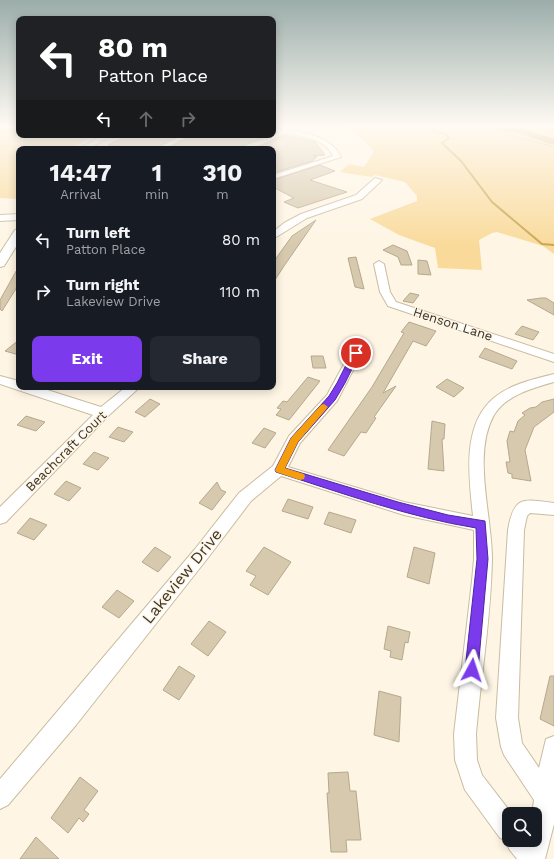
<!DOCTYPE html>
<style>
body{margin:0;font-family:"Work Sans",sans-serif;background:#242831;color:#f1f3f6;height:100vh;display:flex;flex-direction:column;font-size:15px;white-space:nowrap}
*{box-sizing:border-box;margin:0}
p{font-size:13px;color:#9ea1a6}
.icon{flex:none;width:22px;height:22px;fill:none;stroke:currentColor;stroke-width:2;stroke-linecap:round;stroke-linejoin:round}
.map{position:relative;flex:1;overflow:hidden}
.panel{position:absolute;left:16px;top:146px;width:260px;height:244px;display:flex;flex-direction:column;background:#171b24;border-radius:8px;box-shadow:0 2px 10px #0003}
.panel>*{flex:none}
.banner{position:absolute;left:16px;top:16px;width:260px;height:122px;border-radius:8px;box-shadow:0 2px 10px #0003;background:#202124;color:#fff;overflow:hidden}
.buttons{position:absolute;left:502px;top:807px;display:grid;gap:8px}
.buttons a{display:grid;place-items:center;width:40px;height:40px;border-radius:8px;background:#171b24;box-shadow:0 2px 10px #0003;font-size:20px}
.pin{position:absolute;display:grid;place-items:center;width:34px;height:34px;color:#fff;margin:-17px;border:2px solid #fff;border-radius:50%;box-shadow:0 1px 4px #0007}
.me{position:absolute;width:44px;margin:-22px;rotate:5deg;stroke-linejoin:round;filter:drop-shadow(0 0 3px #0008)}
.turn{display:flex;align-items:center;gap:14px;height:84px;padding:0 16px;font-size:18px}
.turn .icon{width:52px;height:52px;stroke-width:2.5}
.turn b{display:block;font-size:28px;line-height:34px}
.lanes{display:flex;align-items:center;height:38px;padding:0 16px;background:#0003;justify-content:center;gap:20px;direction:ltr}
.lanes .off{opacity:.35}
.eta{display:flex;justify-content:space-evenly;align-items:center;height:68px;text-align:center}
.eta b{font-size:24px;font-weight:700;line-height:28px}
.action{display:flex;gap:8px;margin-top:auto;padding:8px 16px}
.action a{flex:1;height:46px;border-radius:8px;background:#7c3aed;color:#fff;font-size:16px;font-weight:700;line-height:46px;text-align:center}
.action a+a{background:#242831;color:#f1f3f6}
ul{padding:0;list-style:none}
li{display:flex;align-items:center;gap:12px;height:52px;padding:0 16px}
li div{flex:1}
li b{display:block;font-size:15px}
li em{font-style:normal}
.map>svg:first-child{display:block}
</style>
<div class="map">
<svg width="554" height="859" viewBox="0 0 554 859">
<rect width="100%" height="100%" fill="#fef5e4"/>
<!-- green -->
<path fill="#f9da9a" d="M0 127H19V135H97L85 140 72 149H19V199L0 198Z
M342 127H554V254L543 246 497 232 492 233 479 240 482 270 438 268 435 248 399 235 370 219 417 201V196L405 182 375 175 372 177 340 172 349 164 364 167 373 153V150L355 132Z"/>
<g fill="none" stroke-linecap="round" stroke-linejoin="round">
<!-- stream -->
<path stroke="#c8a34e" stroke-width="2" d="M436 127 433 131 446 134 449 138 442 143 461 161 492 202 542 244 554 245"/>
<!-- river -->
<path fill="#c8a34e" fill-rule="evenodd" d="M492 127H519L554 139V145L518 133 496 130Z"/>
</g>
<!-- building -->
<path fill="#d6c9ad" stroke="#b5a88d" d="M129 135 157 138 164 135 178 136 155 149H137L138 148 108 145Z
M204 135 216 137V135H269L236 149H167L188 138 194 139Z
M285 135 315 142 325 155 313 156 317 157 312 161 273 173V167L277 166 273 164V149H251L268 143Z
M320 165 335 171 310 180 347 192 298 208 284 202 294 198 273 187V180Z
M316 220 284 266 273 283V265L277 257 292 236Z
M393 245 407 251 412 265H401L398 257 383 250Z
M356 257 364 289 355 287 348 258Z
M418 260 427 261 431 275 418 274Z
M19 266V284L2 311 0 309V300Z
M410 293 419 295 413 303 403 301Z
M541 298H546L554 303V315L527 300Z
M409 322 436 331 426 346 413 341 383 393 396 386 374 417 376 418 366 433 361 432 344 456 328 450 372 387 404 333 401 332Z
M522 326 539 332 533 340 515 334Z
M19 340V355L5 351Z
M485 348 517 361 512 369 479 357Z
M311 356H323L326 368H313Z
M308 377 320 381 289 420 276 415 281 409 277 408 283 401 287 402Z
M447 379 464 388 454 397 436 387Z
M150 399 160 404 145 417 135 412Z
M554 399V412L534 427 525 450 531 481 512 478V474L508 473 506 462H510L507 441 510 431 514 432 518 421 525 415 522 413 530 408 536 407 542 402Z
M26 416 45 422 36 431 17 425Z
M432 421 445 424 444 439H442L444 471 428 469Z
M118 427 133 432 124 442 109 437Z
M264 428 276 433 265 448 252 443Z
M94 452 109 458 98 470 83 464Z
M66 481 81 488 69 501 54 494Z
M217 482 221 490 226 492 212 510 199 503Z
M288 499 313 507 308 519 282 511Z
M329 512 356 520 351 533 324 524Z
M30 518 47 525 34 540 17 533Z
M155 547 171 557 158 572 142 562Z
M264 547 291 562 268 595 250 585 256 576 246 571Z
M414 547 435 553 429 584 407 577Z
M117 590 134 601 119 618 102 607Z
M209 621 226 632 208 656 191 644Z
M388 626 410 632 408 643 405 642 402 660 390 657 391 651 384 649Z
M179 666 195 676 179 700 163 690Z
M550 676H554V726L540 719Z
M379 691 401 697 399 742 374 735Z
M348 772 350 791H356L361 840H346L347 852H331L327 793H329L328 773Z
M80 777 98 791 84 810 89 814 83 822 79 818 68 833 51 818Z
M36 837 59 859H20Z"/>
<g fill="none" stroke-linecap="round" stroke-linejoin="round">
<!-- minor casing -->
<g stroke="#c9bca0" stroke-width="2">
<path id="minor" d="M273 127C296 132 330 133 341 157L273 179V175L333 156C326 139 301 136 285 133 269 142 255 149 237 149L273 135 278 132 273 131Z
M183 135H191L164 149H156Z
M375 178 382 180 362 199 307 218 273 239V232L284 223 301 214 356 195Z
M19 214V220L0 221V215Z
M379 261 384 264 390 292 396 302 554 354V362L388 306 380 292 374 264Z
M356 349 362 353 337 401 300 443 288 467 404 502 473 516C469 478 461 424 495 397 511 384 534 379 554 374V382C533 388 506 395 494 415 472 454 492 515 492 559 491 617 481 676 476 734L477 760 482 775 512 814H509V840H535V814H532L534 800 504 755 501 747 496 718 508 530C514 495 523 499 554 503V515L530 513 527 516 524 530 518 718 522 743 539 768 546 739 554 736V824L545 859H517L509 849 506 840 500 838 465 790 455 760 454 734 472 581 474 559V530L404 515 281 476 251 501 207 559 76 725 8 805 0 809V779L195 549 239 493 273 466 289 436 327 395 350 353Z
M0 376 19 381V387H38L101 407 126 387H140L108 416 6 522 0 524V507L93 415 0 384Z"/>
</g>
<!-- major casing -->
<g stroke="#c9bca0" stroke-width="2">
<path id="major" d="M102 135H112L89 149H79Z
M19 229V242L4 266 0 267V253L15 230Z"/>
</g>
<!-- path -->
<path stroke="#aba495" stroke-width="1" stroke-dasharray="1.5 1" stroke-linecap="butt" d="M481 127 554 147"/>
<!-- minor -->
<use href="#minor" fill="#fff" fill-rule="evenodd"/>
<!-- major -->
<use href="#major" fill="#fff" fill-rule="evenodd"/>
</g>
<!-- sky -->
<linearGradient id="sky" x2="0" y2="1"><stop stop-color="#9badaa"/><stop offset="0.51" stop-color="#fffaf3"/><stop offset="1" stop-color="#fffaf3" stop-opacity="0"/></linearGradient>
<rect width="554" height="247" fill="url(#sky)"/>
<!-- route -->
<path fill="#7c3aed" stroke="#51269a" d="M353 351 360 353 345 383 335 400 298 442 285 468 398 502 448 515 485 521 488 559 478 670 476 675 472 677 467 675 465 670 477 559 476 528C408 517 342 493 276 472L275 470 291 438 329 396 337 383Z"/>
<!-- slow -->
<path fill="#f59e0b" d="M324 404 328 407 298 442 285 468 304 474 305 476 304 479 300 480 276 472 275 470 291 438 321 405Z"/>
<g text-anchor="middle" dominant-baseline="central" stroke-width="3" stroke-linejoin="round" paint-order="stroke">
<!-- street labels -->
<g font-size="13" fill="#3a3429" stroke="#fef5e4">
<text transform="translate(453 324) rotate(18)">Henson Lane</text>
<text transform="translate(66 451) rotate(-45)">Beachcraft Court</text>
</g>
<!-- near-street labels -->
<g font-size="16" fill="#3a3429" stroke="#fef5e4">
<text transform="translate(182 576) rotate(-51)">Lakeview Drive</text>
</g>
</g>
</svg>
<div class="buttons">
<a><svg class="icon" aria-label="search" viewBox="0 0 24 24"><circle cx="10" cy="10" r="6"/><path d="M15 15l6 6"/></svg></a>
</div>
<div class="pin" style="left:356px;top:353px;background:#d93025"><svg class="icon" aria-label="arrive" viewBox="0 0 24 24"><path d="M6 21V4h12l-3 4 3 4H6"/></svg></div>
<svg class="me" style="left:472px;top:670px" viewBox="-20 -20 40 40"><path d="M0-17L14 15 0 8-14 15z" fill="#7c3aed" stroke="#fff" stroke-width="4"/></svg>
<div class="banner">
<div class="turn"><svg class="icon" aria-label="left" viewBox="0 0 24 24"><path d="M17 20v-9H6M10 6l-5 5 5 5"/></svg><div><b>80 m</b>Patton Place</div></div>
<div class="lanes"><svg class="icon" aria-label="left" viewBox="0 0 24 24"><path d="M17 20v-9H6M10 6l-5 5 5 5"/></svg><svg class="icon off" aria-label="ahead" viewBox="0 0 24 24"><path d="M12 20V5M6 11l6-6 6 6"/></svg><svg class="icon off" aria-label="right" viewBox="0 0 24 24"><path d="M7 20v-9h11M14 6l5 5-5 5"/></svg></div>
</div>
<section class="panel">
<div class="eta">
<div><b>14:47</b><p>Arrival</p></div>
<div><b>1</b><p>min</p></div>
<div><b>310</b><p>m</p></div>
</div>
<ul>
<li><svg class="icon" aria-label="left" viewBox="0 0 24 24"><path d="M17 20v-9H6M10 6l-5 5 5 5"/></svg><div><b>Turn left</b><p>Patton Place</p></div><em>80 m</em></li>
<li><svg class="icon" aria-label="right" viewBox="0 0 24 24"><path d="M7 20v-9h11M14 6l5 5-5 5"/></svg><div><b>Turn right</b><p>Lakeview Drive</p></div><em>110 m</em></li>
</ul>
<div class="action"><a>Exit</a><a>Share</a></div>
</section>
</div>
